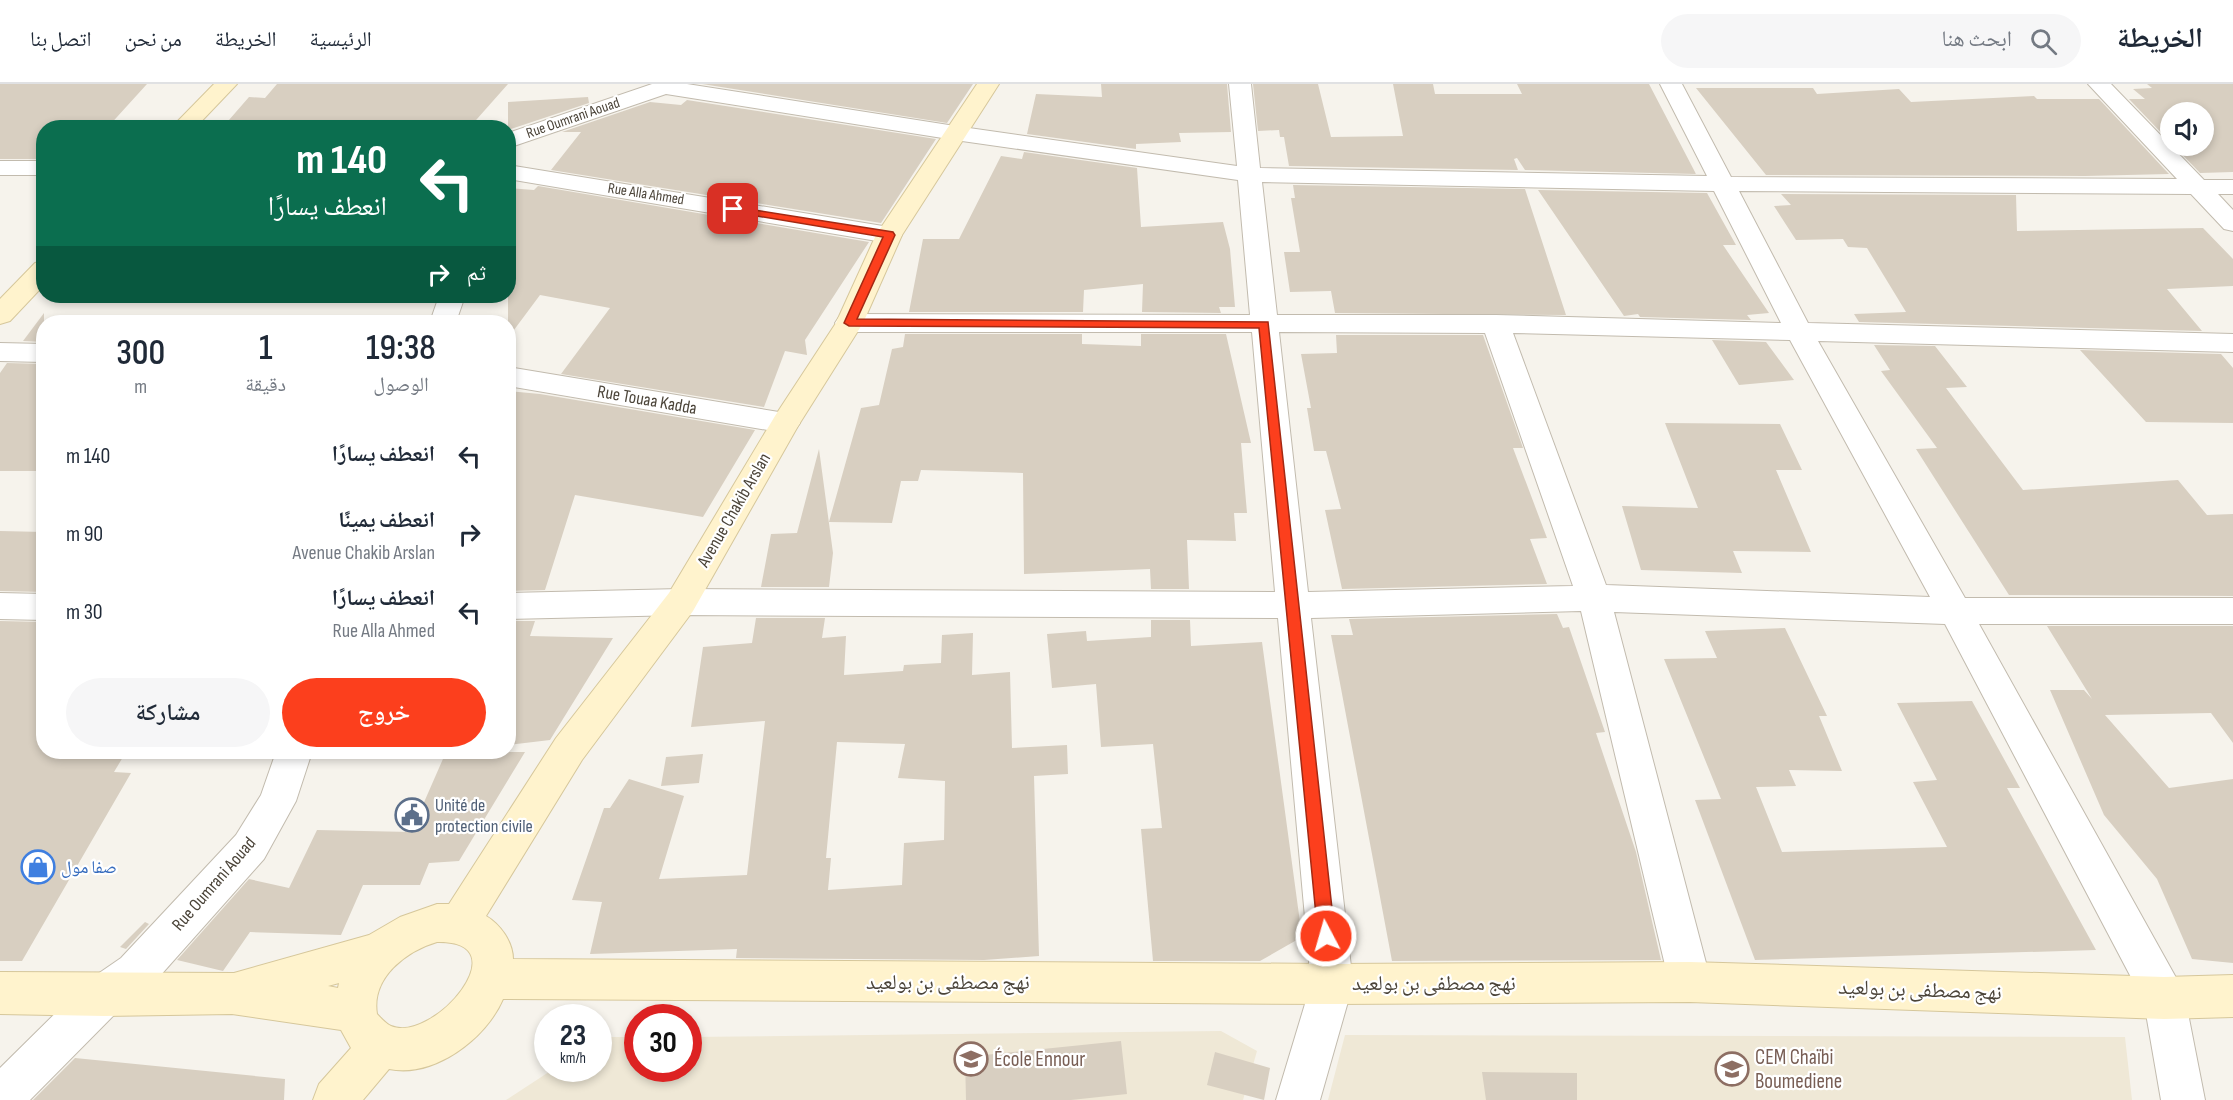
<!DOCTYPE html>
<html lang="ar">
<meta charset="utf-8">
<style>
body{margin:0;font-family:"Sofia Sans Condensed","Noto Naskh Arabic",sans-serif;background:#f6f6f7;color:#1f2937;direction:rtl;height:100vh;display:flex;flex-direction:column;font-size:22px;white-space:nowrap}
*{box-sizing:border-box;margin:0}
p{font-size:20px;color:#747a83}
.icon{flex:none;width:33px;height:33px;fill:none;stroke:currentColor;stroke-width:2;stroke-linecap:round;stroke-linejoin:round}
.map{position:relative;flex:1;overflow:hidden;direction:ltr}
.drawer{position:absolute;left:36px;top:231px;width:480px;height:444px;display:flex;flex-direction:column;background:#fff;border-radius:24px;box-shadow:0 3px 9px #0003;direction:rtl}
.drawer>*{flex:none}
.hud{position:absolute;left:36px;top:36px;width:480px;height:183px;border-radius:24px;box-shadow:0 3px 9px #0003;direction:rtl;background:#0b6e4f;color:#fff;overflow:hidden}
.tools{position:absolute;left:2160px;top:18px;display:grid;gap:12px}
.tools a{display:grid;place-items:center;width:54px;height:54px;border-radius:50%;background:#fff;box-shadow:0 3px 9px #0003;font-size:30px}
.speed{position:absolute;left:534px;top:920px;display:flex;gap:12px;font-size:30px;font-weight:700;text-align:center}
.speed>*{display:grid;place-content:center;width:78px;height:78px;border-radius:50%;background:#fff;box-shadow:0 3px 9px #0003;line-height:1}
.speed small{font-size:15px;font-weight:400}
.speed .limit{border:9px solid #d22;background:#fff;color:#111}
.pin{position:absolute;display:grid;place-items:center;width:51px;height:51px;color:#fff;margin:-26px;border-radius:12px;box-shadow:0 3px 9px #0006}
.me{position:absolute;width:66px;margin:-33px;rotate:354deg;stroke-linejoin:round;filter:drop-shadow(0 0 4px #0008)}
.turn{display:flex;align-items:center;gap:21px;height:126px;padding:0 30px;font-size:27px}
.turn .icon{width:78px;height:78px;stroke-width:2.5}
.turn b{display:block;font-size:42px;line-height:51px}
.then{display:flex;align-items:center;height:57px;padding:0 30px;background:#0003;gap:12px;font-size:22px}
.eta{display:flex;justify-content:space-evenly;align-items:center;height:102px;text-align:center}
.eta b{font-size:36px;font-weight:600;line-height:42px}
.primary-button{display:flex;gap:12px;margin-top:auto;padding:12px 30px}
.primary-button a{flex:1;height:69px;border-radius:36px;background:#fc3f1d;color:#fff;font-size:24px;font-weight:600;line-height:69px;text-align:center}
.primary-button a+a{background:#f6f6f7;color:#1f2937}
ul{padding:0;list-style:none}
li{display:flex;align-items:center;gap:18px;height:78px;padding:0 30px}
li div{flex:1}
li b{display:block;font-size:22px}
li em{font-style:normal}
header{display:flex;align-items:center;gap:36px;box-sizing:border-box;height:84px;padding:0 30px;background:#fff;border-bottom:2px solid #e0e1e3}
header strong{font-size:28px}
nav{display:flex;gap:33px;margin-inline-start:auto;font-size:21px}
.search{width:420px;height:54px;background:#f6f6f7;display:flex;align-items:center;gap:15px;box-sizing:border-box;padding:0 21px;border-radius:33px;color:#747a83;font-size:22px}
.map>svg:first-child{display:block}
</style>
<header>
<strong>الخريطة</strong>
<div class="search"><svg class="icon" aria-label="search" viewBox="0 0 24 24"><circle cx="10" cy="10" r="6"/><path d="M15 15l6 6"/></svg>ابحث هنا</div>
<nav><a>الرئيسية</a><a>الخريطة</a><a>من نحن</a><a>اتصل بنا</a></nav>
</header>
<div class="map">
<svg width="2233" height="1016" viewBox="0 0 2233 1016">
<rect width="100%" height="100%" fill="#f6f3ec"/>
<!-- education -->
<path fill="#efe8d6" d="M1221 947 1257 967 1243 1016H506L555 984H598L599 956 602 953H637L638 984H688L689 953Z
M1345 951 2125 953 2132 1016H1328Z"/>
<!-- building -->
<path fill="#d8cfc1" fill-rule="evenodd" d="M0 0H147L107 44H44V75H0Z
M277 0H508L469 44 288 40V44H222L249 13 265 14Z
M702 0H973L947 39Z
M1101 0H1227L1231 48 1179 49 1181 58 1136 60V65L1027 50 1036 10 1102 13Z
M1253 0H1318L1331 53 1403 52 1393 0H1433L1435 10H1522L1517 0H1649L1696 90 1525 86 1517 74 1514 75 1518 86 1289 82 1284 53H1280L1279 46 1258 47Z
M2147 0H2233V88L2200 89 2174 62H2204V28H2170V58L2129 15H2145L2133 5 2152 4Z
M1696 4H1813L1817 10 1899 5 1911 18 2034 12 2037 15H2099L2169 90 2085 92 1766 91Z
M588 13 589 19 508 46V18Z
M687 16 936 55 881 139 551 86 581 48H562L650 18 681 21Z
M1024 68 1137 84 1141 143 1223 138 1230 165 1235 223H1219L1221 229 1142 228 1143 200 1084 206 1083 228H909L923 155H959L1001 72 1022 75Z
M1293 101 1525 105 1566 231 1335 229 1331 207 1290 208 1284 168H1300L1291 114H1295Z
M538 102 869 158 805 256 807 271 785 267 764 323 561 290 610 224 540 211 508 254V104L534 106Z
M1538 106 1707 109 1736 161H1723L1769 229 1747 231 1751 236 1640 233 1638 230 1624 232Z
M1781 110 2016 111 2017 147 2203 144 2233 175V202L2167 205 2202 247 1859 238 1854 230 1906 228 1867 164 1848 163 1843 155 1796 156 1774 122 1791 121Z
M44 229V258L23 257Z
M905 250H1082V260L1141 262V250H1226L1251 359H1241L1247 429H1234L1236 457 1187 456 1189 505H1151L1150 485 1024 490 1023 389 921 386 918 397H901L892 439 829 438 861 324 879 321 892 265 903 263Z
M1336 251H1483L1523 364H1513L1547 454 1530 455 1547 500 1342 505 1325 426 1341 425 1326 367H1314L1307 324H1311L1301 270 1337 269Z
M1712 256 1766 258 1794 296 1739 301Z
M1874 261 1935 262 1967 303 1946 304 2023 406 2178 396 2207 431 2233 430V512L2009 511 1916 365 1937 364 1881 287 1890 286Z
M2080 266 2221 270 2233 284V339L2146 338Z
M7 279 44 280V387H0V289Z
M508 307 540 310 755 346 703 433 575 411 545 506 508 507Z
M1665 339 1780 340 1802 386H1776L1811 468 1733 467 1742 489 1641 486 1622 422 1698 424Z
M819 365 833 469 829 503H761L771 450 797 449Z
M0 447 44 448V508L0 507Z
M1557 530 1563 544 1569 543 1605 648 1596 649 1636 768 1661 876 1392 877 1331 551H1353L1349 535Z
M756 534H825L822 554 846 552 844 591 903 587 904 581 941 579 942 551 973 549 972 591 1010 588 1012 664 1067 661 1068 690 1034 692 1039 872 984 876 736 874 737 865 590 870 602 818 572 816 604 724H610L629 695 684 712 659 795 747 791 765 637 691 643 703 563 752 559ZM837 658 905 660 898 694 945 697 944 756 904 759 902 801 828 806 831 774H826Z
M1151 536H1190L1191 562 1262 558 1302 853 1260 877H1153L1141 745 1162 744 1153 660 1101 663 1096 600 1052 604 1047 550 1086 547 1087 557 1151 553Z
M0 537 44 538V668H126L114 688 131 689 22 877H0Z
M508 537H535L530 552 613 554 550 656 508 661Z
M2047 542H2233V659L2211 629 2105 631 2169 704 2233 695V879L2192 875 2157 795 2104 731 2050 606H2084L2092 615Z
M1785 544 1827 632H1819L1842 687 1789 686 1796 702 1756 703 1782 768 1947 763 1913 698 1937 696 1897 619 1972 617 2020 704H2007L2096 866 1755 876 1695 716 1721 715 1664 575 1717 574 1705 547Z
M446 668H525L459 777 429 779 420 801H363L341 851 250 848 223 887 177 876 249 795 289 804 317 746 411 748Z
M703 670 699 699 661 702 666 673Z
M145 838 149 840 126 865 120 863Z
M1121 957 1127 1010 1071 1016H966L965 973Z
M1215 968 1270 984 1264 1016 1207 1001Z
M75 974 285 995 284 1016H33Z
M1482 988 1577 989V1016H1486Z"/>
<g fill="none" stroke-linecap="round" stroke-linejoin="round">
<!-- street casing -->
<g stroke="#c2bbae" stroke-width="2">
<path id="street" d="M652 0H687L955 42 1237 82 1229 0H1251L1260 84 1707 92 1660 0H1682L1731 93 2177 95 2088 0H2111L2204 96H2233V110H2218L2233 126V147L2224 145 2191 110 1739 107 1808 239 2233 250V268L1818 257 1965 514H2233V540H1979L2179 899 2185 914 2205 1016H2161L2144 918 1945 540 1614 528 1711 898 1705 912 1690 918 1675 912 1669 898 1581 527 1311 534 1353 900 1320 1016H1276L1311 900 1278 534 681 531 508 535V509L681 505 1275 508 1252 248H849L839 245 835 239 839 233 849 230 1250 231 1238 96 955 56 666 10 508 64V49ZM1262 98 1714 107 1781 239 1496 231H1277ZM1279 248 1485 249 1573 502 1308 508ZM1513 249 1790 256 1930 513 1606 501Z
M0 77H44V91H0Z
M508 81 889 143 898 146 902 151 898 156 889 159 508 95Z
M439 212H465L456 238H430Z
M0 259 44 260V278L0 277Z
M508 283 785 329 795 332 800 339 795 346 785 349 508 302Z
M0 509 44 510V536L0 535Z
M276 668H312L296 717 264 775 151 902 119 926 30 1016H0V984L89 896 121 874 236 751 261 711Z"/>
</g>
<!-- secondary casing -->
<g stroke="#d6c79b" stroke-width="2">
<path id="secondary" d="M214 0H237L195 44H171Z
M977 0H999L902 151 863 239 798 342 693 527 582 676 486 832C500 840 513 858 513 875L1332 880 1690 878 2164 893 2233 891V933L2164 935 1690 918 1332 920 503 915C486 955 434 994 389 985L363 1016H313L319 1000 351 964 341 946 232 930 104 932 0 930V888L234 889 369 851 400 833 437 820H449L556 654 669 509 775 332 836 239 876 151ZM437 858C522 856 433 960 391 942 386 940 381 934 377 930 371 894 406 867 437 858ZM339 899 338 904 328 902Z
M44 177V201L10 237 0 240V215L35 179Z"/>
</g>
<!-- street -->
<use href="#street" fill="#fff" fill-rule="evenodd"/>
<!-- secondary -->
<use href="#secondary" fill="#fff3cd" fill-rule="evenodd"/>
</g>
<!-- route -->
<path fill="#fc3f1d" stroke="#a42913" stroke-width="1.5" d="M729 122 893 148 895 151 857 235 1268 238 1335 852 1332 858 1326 860 1321 858 1318 852 1259 244 849 242 844 239 883 153 733 128 728 125Z"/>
<!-- icons -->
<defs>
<g id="civic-ring" transform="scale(1.725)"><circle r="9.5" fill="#fff" stroke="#5c6f8a" stroke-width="1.5"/><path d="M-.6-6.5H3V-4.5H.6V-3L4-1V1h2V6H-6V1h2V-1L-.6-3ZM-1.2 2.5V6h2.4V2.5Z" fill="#5c6f8a"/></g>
<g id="shop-ring" transform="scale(1.725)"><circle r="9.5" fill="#fff" stroke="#3f7fe0" stroke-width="1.5"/><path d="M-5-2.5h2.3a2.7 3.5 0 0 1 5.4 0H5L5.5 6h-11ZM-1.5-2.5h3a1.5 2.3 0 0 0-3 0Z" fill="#3f7fe0"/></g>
<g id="school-ring" transform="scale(1.725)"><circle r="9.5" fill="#fff" stroke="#8d6e63" stroke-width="1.5"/><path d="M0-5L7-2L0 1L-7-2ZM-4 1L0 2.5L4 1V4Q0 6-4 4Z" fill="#8d6e63"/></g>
</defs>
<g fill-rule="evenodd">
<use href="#civic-ring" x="412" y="731"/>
<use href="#shop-ring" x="38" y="783"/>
<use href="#school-ring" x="971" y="975"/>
<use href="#school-ring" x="1732" y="985"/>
</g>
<g text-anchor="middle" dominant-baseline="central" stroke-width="4.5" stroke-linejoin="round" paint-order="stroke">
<!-- far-street labels -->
<g font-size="15" fill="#4b4439" stroke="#fff">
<text transform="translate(573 34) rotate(-19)">Rue Oumrani Aouad</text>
<text transform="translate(646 110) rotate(9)">Rue Alla Ahmed</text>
</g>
<!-- street labels -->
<g font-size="18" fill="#4b4439" stroke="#fff">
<text transform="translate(647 316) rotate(10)">Rue Touaa Kadda</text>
<text transform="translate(734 426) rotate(-60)">Avenue Chakib Arslan</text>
<text transform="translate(214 800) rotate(-49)">Rue Oumrani Aouad</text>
</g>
<!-- service labels -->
<g font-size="18" fill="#4e5e75" stroke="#fff" text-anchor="start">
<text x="435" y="721">Unité de<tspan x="435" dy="21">protection civile</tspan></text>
</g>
<!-- shop labels -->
<g font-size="18" fill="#366cbe" stroke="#fff" text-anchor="start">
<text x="61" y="783">صفا مول</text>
</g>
<!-- near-street labels -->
<g font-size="21" fill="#4b4439" stroke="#fff">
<text x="948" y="898">نهج مصطفى بن بولعيد</text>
<text x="1434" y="899">نهج مصطفى بن بولعيد</text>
<text transform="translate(1920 906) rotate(2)">نهج مصطفى بن بولعيد</text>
</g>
<!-- near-education labels -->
<g font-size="21" fill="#785e54" stroke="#fff" text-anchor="start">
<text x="1755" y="973">CEM Chaïbi<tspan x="1755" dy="24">Boumediene</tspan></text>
<text x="994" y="975">École Ennour</text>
</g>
</g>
</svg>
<div class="tools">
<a><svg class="icon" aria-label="sound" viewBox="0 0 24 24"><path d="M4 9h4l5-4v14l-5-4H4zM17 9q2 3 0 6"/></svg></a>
</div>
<div class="speed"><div>23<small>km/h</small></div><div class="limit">30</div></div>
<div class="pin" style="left:733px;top:125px;background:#d93025"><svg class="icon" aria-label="arrive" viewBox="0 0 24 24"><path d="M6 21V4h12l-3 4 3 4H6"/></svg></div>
<svg class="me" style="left:1326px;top:852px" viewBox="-20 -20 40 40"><circle r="17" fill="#fc3f1d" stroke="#fff" stroke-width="3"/><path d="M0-11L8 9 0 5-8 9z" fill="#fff"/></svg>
<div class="hud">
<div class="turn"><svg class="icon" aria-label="left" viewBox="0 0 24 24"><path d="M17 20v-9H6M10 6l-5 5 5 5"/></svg><div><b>140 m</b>انعطف يسارًا</div></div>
<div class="then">ثم<svg class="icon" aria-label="right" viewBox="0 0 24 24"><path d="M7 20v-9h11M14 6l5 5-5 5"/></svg></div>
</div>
<section class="drawer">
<div class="eta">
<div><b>19:38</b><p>الوصول</p></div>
<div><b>1</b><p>دقيقة</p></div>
<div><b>300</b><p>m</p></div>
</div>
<ul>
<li><svg class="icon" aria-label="left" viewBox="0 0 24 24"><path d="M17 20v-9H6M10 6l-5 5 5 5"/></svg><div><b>انعطف يسارًا</b></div><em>140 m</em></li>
<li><svg class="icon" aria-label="right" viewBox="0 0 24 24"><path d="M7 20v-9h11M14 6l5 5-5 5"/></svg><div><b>انعطف يمينًا</b><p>Avenue Chakib Arslan</p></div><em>90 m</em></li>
<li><svg class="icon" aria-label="left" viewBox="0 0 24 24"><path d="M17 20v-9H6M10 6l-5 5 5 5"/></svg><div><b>انعطف يسارًا</b><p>Rue Alla Ahmed</p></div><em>30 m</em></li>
</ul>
<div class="primary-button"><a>خروج</a><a>مشاركة</a></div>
</section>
</div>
